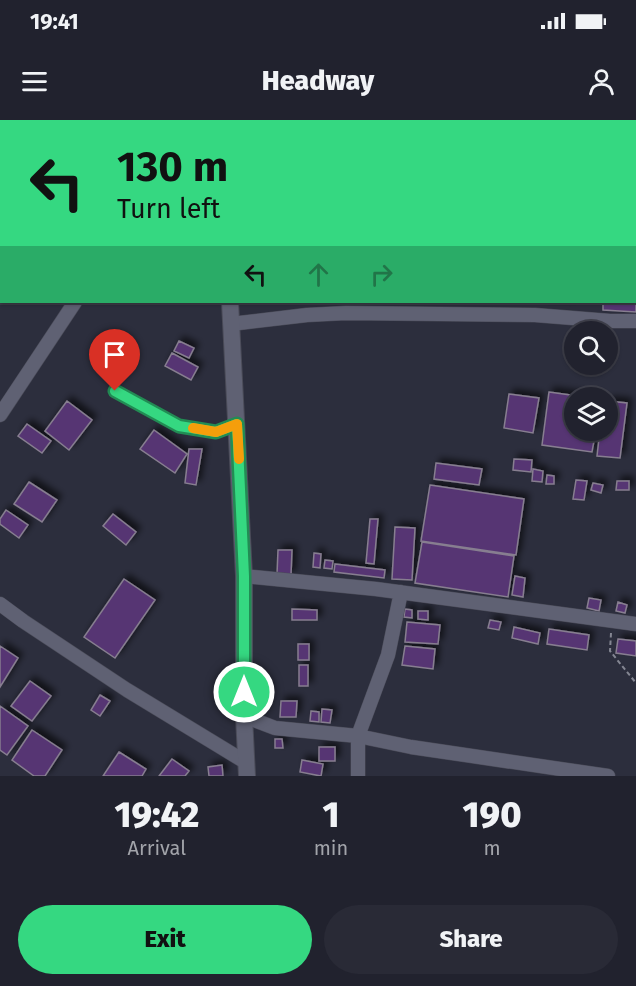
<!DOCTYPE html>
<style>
body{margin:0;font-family:"Fira Sans",sans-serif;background:#292a36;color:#f1f3f6;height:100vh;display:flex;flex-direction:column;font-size:22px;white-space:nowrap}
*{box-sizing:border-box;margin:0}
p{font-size:20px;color:#a2a4aa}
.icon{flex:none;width:33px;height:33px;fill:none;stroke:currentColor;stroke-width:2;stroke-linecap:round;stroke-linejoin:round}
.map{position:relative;height:656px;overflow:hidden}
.side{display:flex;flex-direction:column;background:#21222e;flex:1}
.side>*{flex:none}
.banner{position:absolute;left:0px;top:0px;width:636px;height:183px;box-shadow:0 2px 4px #0004,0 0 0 2px #3e3f4a;background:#35d881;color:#111;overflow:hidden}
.buttons{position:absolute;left:564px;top:201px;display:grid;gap:12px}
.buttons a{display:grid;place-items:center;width:54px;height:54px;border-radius:50%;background:#21222e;box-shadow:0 2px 4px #0004,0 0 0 2px #3e3f4a;font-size:30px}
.pin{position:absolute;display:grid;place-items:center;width:51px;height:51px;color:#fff;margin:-62px -26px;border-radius:50% 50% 50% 0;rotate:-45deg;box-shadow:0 0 6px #0007}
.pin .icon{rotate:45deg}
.me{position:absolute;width:66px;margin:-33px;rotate:0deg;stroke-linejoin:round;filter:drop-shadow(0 0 4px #0008)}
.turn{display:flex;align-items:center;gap:21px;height:126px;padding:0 18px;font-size:27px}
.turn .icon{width:78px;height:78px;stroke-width:2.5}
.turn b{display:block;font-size:42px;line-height:51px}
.lanes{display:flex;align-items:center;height:57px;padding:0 18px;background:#0003;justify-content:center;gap:30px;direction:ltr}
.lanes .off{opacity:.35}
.eta{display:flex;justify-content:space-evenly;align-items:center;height:102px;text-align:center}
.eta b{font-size:36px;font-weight:800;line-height:42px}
.cta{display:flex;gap:12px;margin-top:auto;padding:12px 18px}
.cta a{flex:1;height:69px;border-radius:36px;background:#35d881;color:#111;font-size:24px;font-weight:800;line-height:69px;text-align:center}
.cta a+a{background:#292a36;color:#f1f3f6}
.status{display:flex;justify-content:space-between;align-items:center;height:42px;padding:0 30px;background:#21222e;direction:ltr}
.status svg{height:16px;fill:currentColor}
header{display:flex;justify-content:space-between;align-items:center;height:78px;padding:0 18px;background:#21222e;font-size:27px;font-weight:800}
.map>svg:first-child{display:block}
</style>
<div class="status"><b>19:41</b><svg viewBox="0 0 49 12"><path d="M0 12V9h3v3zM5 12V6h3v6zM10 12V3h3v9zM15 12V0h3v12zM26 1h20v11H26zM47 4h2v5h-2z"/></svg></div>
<header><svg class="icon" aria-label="menu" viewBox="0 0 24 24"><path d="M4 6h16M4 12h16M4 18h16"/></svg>Headway<svg class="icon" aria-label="person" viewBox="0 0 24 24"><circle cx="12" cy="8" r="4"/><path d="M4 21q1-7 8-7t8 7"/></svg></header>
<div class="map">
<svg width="636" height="656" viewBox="0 0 636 656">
<defs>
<filter id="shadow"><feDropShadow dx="4.5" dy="-4.5" stdDeviation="3" flood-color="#0009"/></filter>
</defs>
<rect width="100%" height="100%" fill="#2c2e3d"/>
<!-- building -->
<path fill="#563673" stroke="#877e90" stroke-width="1.5" filter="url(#shadow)" d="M546 0H620V2Z
M634 174H636V192L603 190V182H634Z
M529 182H570V184Z
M179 221 194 228 189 238 174 231Z
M172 233 198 247 191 260 165 246Z
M549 272 592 278H574V310H596L592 332 542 325Z
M509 274 539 278 533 313 504 308Z
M67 281 92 300 69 330 45 311Z
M608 281 627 283 620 338 597 336 600 310H608Z
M27 304 51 321 42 333 18 316Z
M154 310 187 334 175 353 140 329Z
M189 329H202L196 365 185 363Z
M514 339 532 340 531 352 513 350Z
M436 343 482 349 479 365 434 359Z
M533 349 543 351 542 362 532 361Z
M547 355 554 356V364H546Z
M576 360 587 361 584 380 573 379Z
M617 361H629V370H616Z
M29 362 57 380 42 402 14 384Z
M593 363 603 365 601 373 591 370Z
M430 365 524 379 516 435 421 421Z
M6 390 28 405 19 418 0 404V399Z
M113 394 136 412 126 425 103 406Z
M370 399H378L374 444 366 443Z
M395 407 415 408 412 460 392 459Z
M422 422 514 436 508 477 415 463Z
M278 430H292L291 455 277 454Z
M314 433 321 434 320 448 313 447Z
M325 440 333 441 332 449 324 448Z
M335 444 385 450 384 458 334 452Z
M515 456 525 458 523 477 512 475Z
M124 459 155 480 115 538 84 517Z
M589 478 601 480 599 491 587 488Z
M618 482 627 485 625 493 616 491Z
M292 489 317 490V500H292Z
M405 489 412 490V498L404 497Z
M418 491H428V500L418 499Z
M490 500 501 502 499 510 488 508Z
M407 502 440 505 438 524 405 522Z
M514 507 540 513 538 524 512 518Z
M549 509 589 515 587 530 547 524Z
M618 519 636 521V536L616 533Z
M298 524H309V540H298Z
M0 526 18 538 0 567Z
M405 526 435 529 433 549 402 545Z
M299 545H308V566H299Z
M30 561 51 576 32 601 11 586Z
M100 575 110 581 100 596 91 590Z
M281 581H297L296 597H280Z
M0 586 28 606 7 635 0 630Z
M322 589 332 590 330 603 321 602Z
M311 591 319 592V602L310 601Z
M32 610 62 630 45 656H34L12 640Z
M275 619H282L283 628H275Z
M319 627H335V641H319Z
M119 632 146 649 142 656H103Z
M172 639 189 651 185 656H159Z
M302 640 323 644 321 656 300 652Z
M222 645 223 656H209L208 647Z"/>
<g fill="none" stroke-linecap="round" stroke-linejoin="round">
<!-- service casing -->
<g stroke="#4a4b58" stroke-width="8">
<path id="service" d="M115 271 179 306 216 312 236 305"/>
</g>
<!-- minor casing -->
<g stroke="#4a4b58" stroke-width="15">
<path id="minor" d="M337 0 338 2
M634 54H636
M0 57 2 58
M231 204 307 195 346 193 535 195 610 201H636
M0 295 75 182
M244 456 376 469 636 504
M0 484 23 501 127 570 247 643
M244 596 275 608 358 616 411 627 608 656
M358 656V616L388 535 401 472"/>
</g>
<!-- tertiary casing -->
<g stroke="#4a4b58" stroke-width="18">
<path id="tertiary" d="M225 2V0
M230 182 244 456V596L247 656"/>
</g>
<!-- path -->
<path stroke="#848692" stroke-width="2" stroke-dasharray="4.5 3" stroke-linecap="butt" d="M611 513 610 531 636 563"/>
<!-- service -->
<use href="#service" stroke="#5f6173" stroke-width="7"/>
<!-- minor -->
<use href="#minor" stroke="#5f6173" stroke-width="14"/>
<!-- tertiary -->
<use href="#tertiary" stroke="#5f6173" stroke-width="16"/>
</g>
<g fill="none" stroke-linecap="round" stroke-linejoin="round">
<!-- route casing -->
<g stroke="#228c54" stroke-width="15">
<path id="route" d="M115 271 179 306 216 312 237 304 244 456V572"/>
</g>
<!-- route -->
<use href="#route" stroke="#35d881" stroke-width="10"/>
<!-- slow -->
<path stroke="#f59e0b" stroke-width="10" d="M193 308 216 312 237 304 239 339"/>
</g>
</svg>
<div class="buttons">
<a><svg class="icon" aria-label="search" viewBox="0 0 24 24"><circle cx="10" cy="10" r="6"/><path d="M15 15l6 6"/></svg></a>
<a><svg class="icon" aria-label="layers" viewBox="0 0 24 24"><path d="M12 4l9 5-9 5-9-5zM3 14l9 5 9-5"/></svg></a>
</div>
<div class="pin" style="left:115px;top:271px;background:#d93025"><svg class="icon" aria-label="arrive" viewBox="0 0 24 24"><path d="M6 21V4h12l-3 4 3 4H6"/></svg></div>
<svg class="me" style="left:244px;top:572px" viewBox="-20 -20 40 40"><circle r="17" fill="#35d881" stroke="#fff" stroke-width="3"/><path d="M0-11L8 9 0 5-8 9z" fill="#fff"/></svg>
<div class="banner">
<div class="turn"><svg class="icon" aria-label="left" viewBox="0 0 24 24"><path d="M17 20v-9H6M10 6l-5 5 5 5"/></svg><div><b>130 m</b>Turn left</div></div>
<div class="lanes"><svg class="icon" aria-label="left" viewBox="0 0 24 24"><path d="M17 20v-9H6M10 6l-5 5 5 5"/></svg><svg class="icon off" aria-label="ahead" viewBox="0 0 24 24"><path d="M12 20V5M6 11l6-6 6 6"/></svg><svg class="icon off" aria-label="right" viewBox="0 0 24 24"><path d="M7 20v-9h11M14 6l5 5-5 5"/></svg></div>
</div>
</div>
<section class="side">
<div class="eta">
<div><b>19:42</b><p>Arrival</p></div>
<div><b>1</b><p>min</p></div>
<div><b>190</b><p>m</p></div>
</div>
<div class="cta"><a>Exit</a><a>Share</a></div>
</section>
